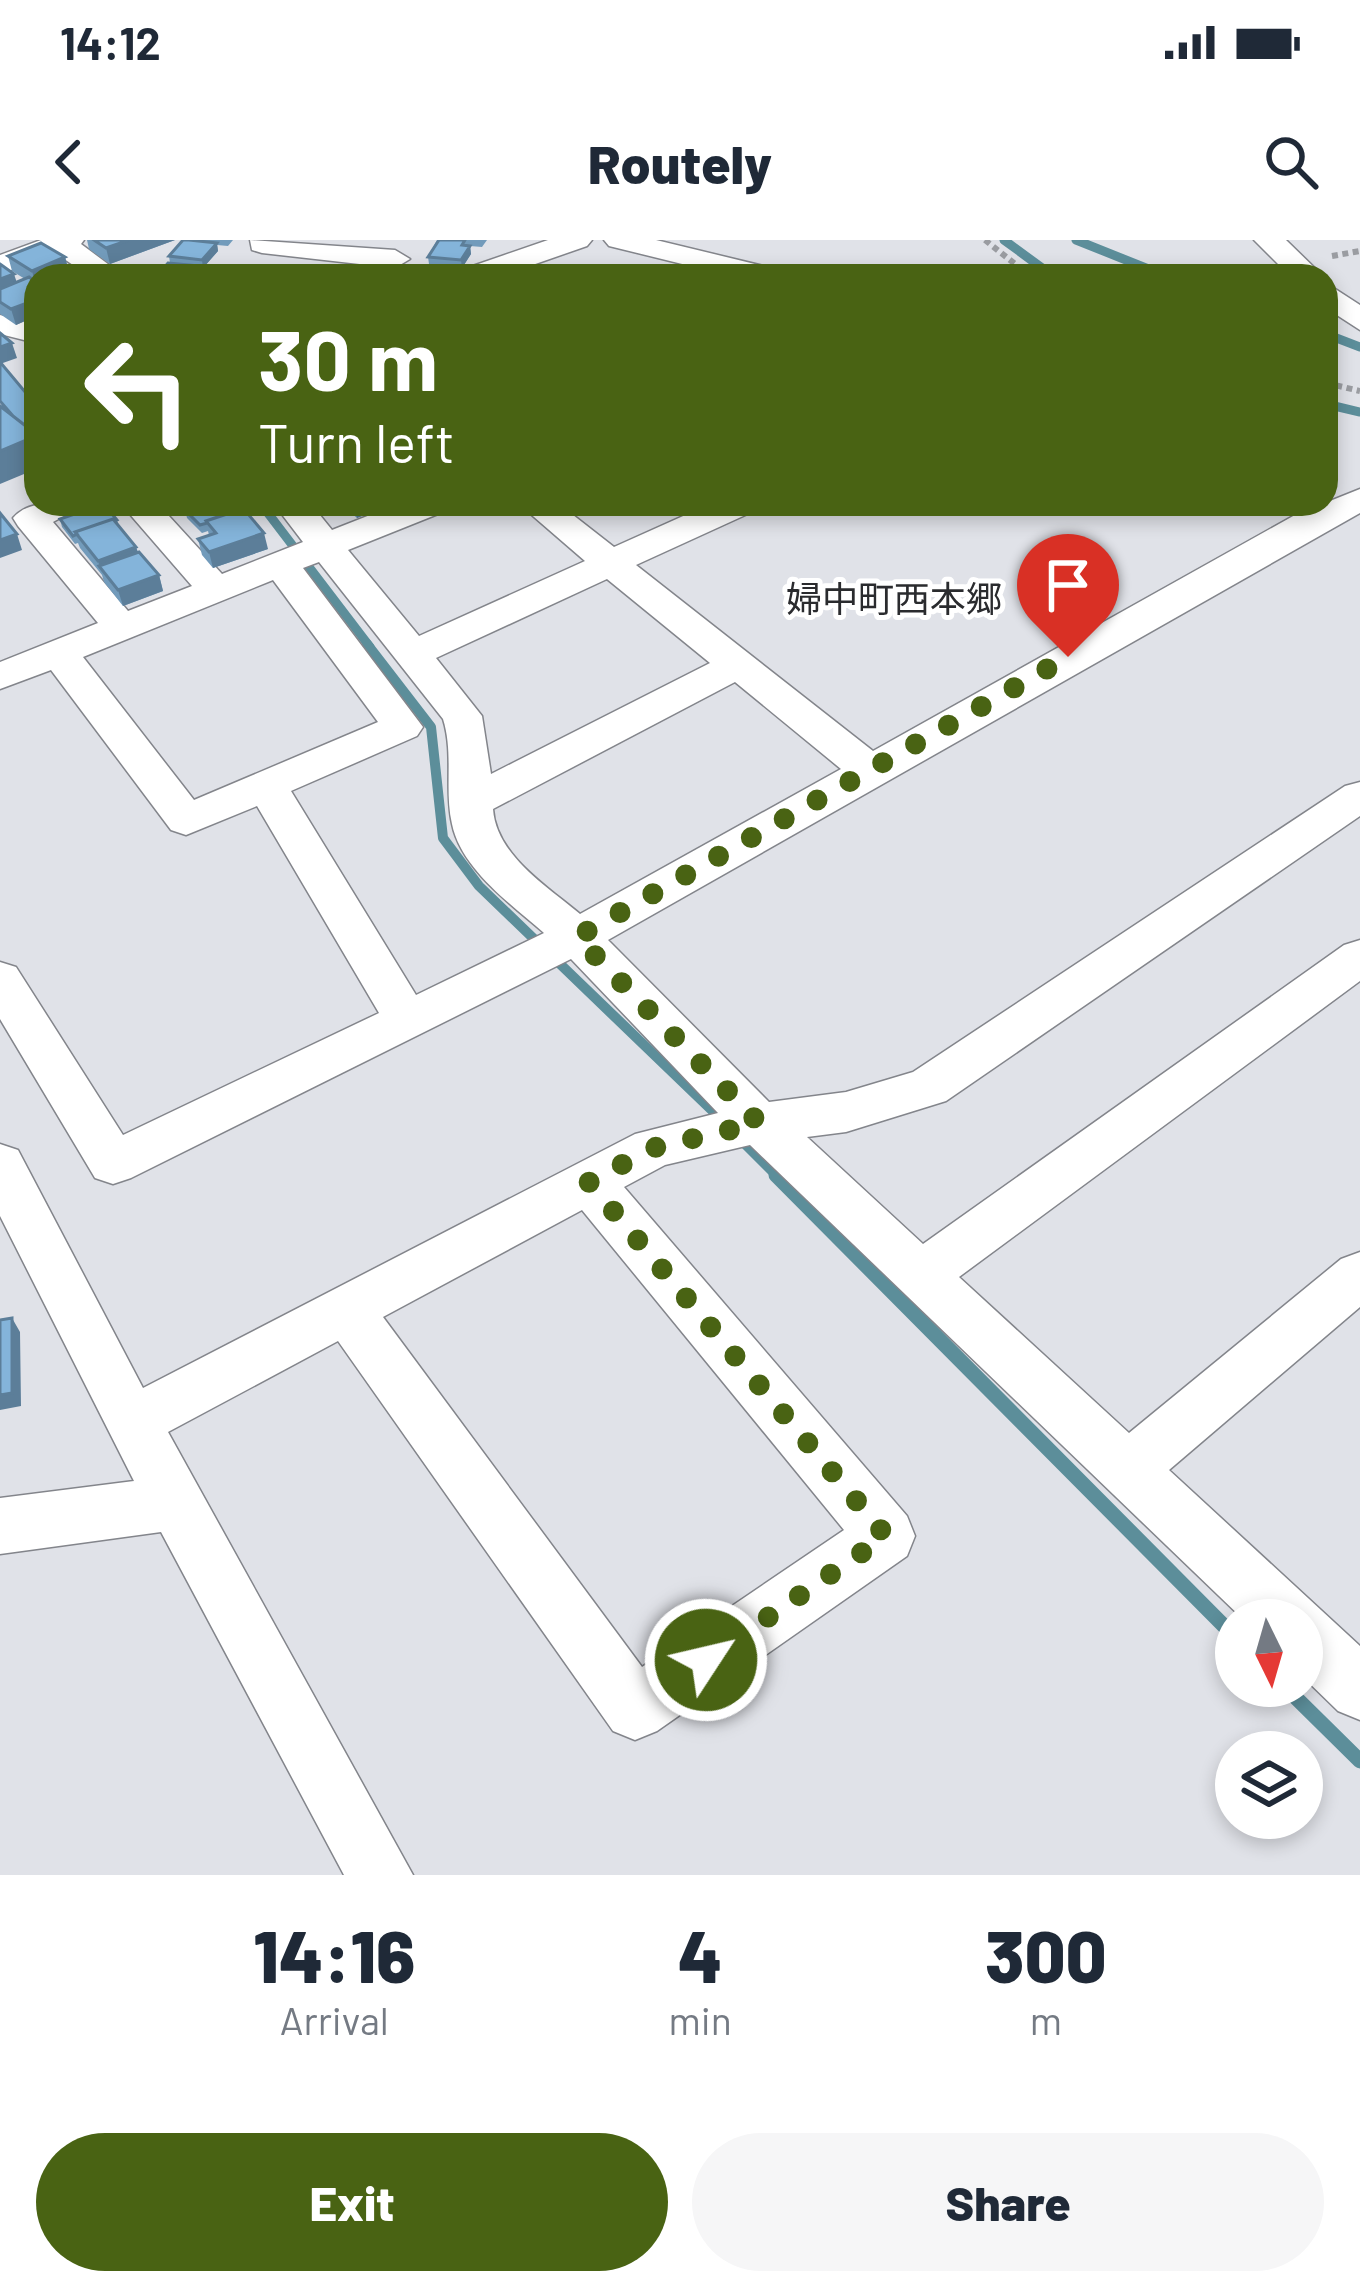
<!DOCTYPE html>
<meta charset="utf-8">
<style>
body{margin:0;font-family:Barlow,"Noto Sans JP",sans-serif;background:#f6f6f7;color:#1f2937;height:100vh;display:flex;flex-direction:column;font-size:45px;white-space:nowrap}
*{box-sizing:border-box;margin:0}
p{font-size:39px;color:#747a83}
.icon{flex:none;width:66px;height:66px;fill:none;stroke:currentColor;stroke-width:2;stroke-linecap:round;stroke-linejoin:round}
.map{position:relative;height:1635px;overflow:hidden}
.details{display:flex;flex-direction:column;background:#fff;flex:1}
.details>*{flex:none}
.banner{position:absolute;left:24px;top:24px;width:1314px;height:252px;border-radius:36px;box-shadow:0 6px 18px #0003;background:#496313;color:#fff;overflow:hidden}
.needle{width:78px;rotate:175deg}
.tools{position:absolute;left:1215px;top:1359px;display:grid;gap:24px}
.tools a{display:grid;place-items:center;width:108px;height:108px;border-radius:50%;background:#fff;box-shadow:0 6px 18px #0003;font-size:60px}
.pin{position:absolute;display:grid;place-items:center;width:102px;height:102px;color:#fff;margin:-123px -51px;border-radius:50% 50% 50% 0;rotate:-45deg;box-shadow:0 0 12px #0007}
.pin .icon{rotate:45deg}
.me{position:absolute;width:132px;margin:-66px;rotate:55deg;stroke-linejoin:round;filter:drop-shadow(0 0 9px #0008)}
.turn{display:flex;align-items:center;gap:42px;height:252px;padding:0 36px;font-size:54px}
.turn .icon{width:156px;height:156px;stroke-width:2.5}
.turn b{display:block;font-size:84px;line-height:102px}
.eta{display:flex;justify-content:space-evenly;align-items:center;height:204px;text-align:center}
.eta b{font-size:72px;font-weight:800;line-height:84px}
.action{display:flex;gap:24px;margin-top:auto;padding:24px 36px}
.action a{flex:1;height:138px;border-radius:72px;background:#496313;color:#fff;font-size:48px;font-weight:800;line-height:138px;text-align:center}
.action a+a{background:#f6f6f7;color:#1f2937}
.status{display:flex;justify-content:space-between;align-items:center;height:84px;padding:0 60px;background:#fff;direction:ltr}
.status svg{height:33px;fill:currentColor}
header{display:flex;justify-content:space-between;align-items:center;height:156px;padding:0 36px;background:#fff;font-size:54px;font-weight:800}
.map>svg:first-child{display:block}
</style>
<div class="status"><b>14:12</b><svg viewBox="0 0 49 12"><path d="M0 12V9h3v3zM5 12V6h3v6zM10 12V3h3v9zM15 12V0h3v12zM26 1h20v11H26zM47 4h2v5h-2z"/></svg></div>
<header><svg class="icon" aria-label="back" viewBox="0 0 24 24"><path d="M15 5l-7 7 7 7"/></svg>Routely<svg class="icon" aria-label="search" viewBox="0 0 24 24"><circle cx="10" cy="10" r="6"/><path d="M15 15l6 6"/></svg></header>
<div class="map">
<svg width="1360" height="1635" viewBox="0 0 1360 1635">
<rect width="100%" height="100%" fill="#e0e2e8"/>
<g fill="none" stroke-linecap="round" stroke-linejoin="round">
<!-- stream-far2 -->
<path stroke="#5c8e9a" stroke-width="9" d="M1004 0 1053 36
M1076 0 1166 36
M1326 94 1360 107
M1326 164 1360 172
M261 264 370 407"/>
<!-- stream-far1 -->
<path stroke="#5c8e9a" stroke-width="10" d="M367 404 431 487 443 598 479 646 723 881
M737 896 779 938"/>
<!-- stream -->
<path stroke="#5c8e9a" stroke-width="15" d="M776 935 1236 1398
M1284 1446 1360 1521"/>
<!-- minor casing -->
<g stroke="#83858b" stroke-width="3">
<path id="minor" d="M41 0H84L81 4 124 36H89L57 14 0 34V15Z
M250 0 395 10 410 19 395 28 262 13 252 10Z
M548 0H592L587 6 501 36H457L461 30Z
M604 0H656L780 30 784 36H731L609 6Z
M1254 0H1286L1323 36H1290Z
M1326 43 1360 65V90L1326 68Z
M0 75 36 84V103L0 94Z
M1360 249V273L608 700 769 862 846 852 913 832 1345 546 1360 542V576L946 861 846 892 807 897 923 1004 1344 705 1360 700V741L959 1037 1129 1193 1341 1019 1360 1012V1067L1169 1230 1360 1406V1480L1338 1471 1302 1436V1380H1244L750 905 665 925 624 947 907 1276 915 1296 907 1316 657 1491 635 1500 613 1491 338 1101 168 1192 413 1635H344L161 1292 0 1314V1258L134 1241 0 976V904L18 910 143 1148 635 894 718 873 571 719 131 938 113 944 95 938 0 779V722L16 727 123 895 379 773 257 566 186 595 171 590 51 430 0 449V422L98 383 18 286 13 278C30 258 61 264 86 264L53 282 128 371 192 346 121 264H158L222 334 303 302 274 264H311L332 290 398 264H448L443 272 348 310 419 396 585 321 519 264H559L614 307 710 264H757L752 272 636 325 873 511 1295 275ZM319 322 443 479C454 514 444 550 452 584 461 629 512 665 544 693L416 755 291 551 417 496 423 487 303 328ZM607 339 710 423 491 534 482 476 436 418ZM273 340 378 482 194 560 83 417ZM735 442 841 529 580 674C548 647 496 615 493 569ZM582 970 844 1290 642 1427 383 1077Z"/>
</g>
<!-- path -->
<path stroke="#9a9ca1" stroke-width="6" stroke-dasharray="6 4.5" stroke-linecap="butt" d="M985 0 1030 36
M1332 16 1360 11
M1326 143 1360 151"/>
<!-- minor -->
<use href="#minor" fill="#fff" fill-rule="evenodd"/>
</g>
<!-- wall -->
<path fill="#729bbb" d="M87 0H175L110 24 89 9Z
M200 0H233L228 6 217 5 218 11 203 28H200L201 34 199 36H157L170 23 169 16Z
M437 0H487L482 7 470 6 471 14 462 28 429 24 428 17Z
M8 16 65 17 69 32 36 36V78L34 77 16 85 0 74V24L17 42 25 39 12 31Z
M341 264H391L357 278Z
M185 270 268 309 213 328 202 315 198 299 209 295 208 291 202 293 187 278Z
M60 279 117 280 119 287 136 307 138 312 159 335 163 351 123 366 104 342 102 335 80 308 78 303 75 304 62 287Z"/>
<!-- shaded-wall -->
<path fill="#5c7e99" d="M129 0H175L110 24 106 8Z
M217 3 218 11 203 28 202 20Z
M470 6 471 14 462 28 461 20Z
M65 17 69 32 61 36H36V46L32 31Z
M14 34 19 49 0 56V39Z
M30 62 34 77 16 85 11 69Z
M12 103 17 118 0 124V107Z
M36 196V229L0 244V211Z
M354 264H391L357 278Z
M264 293 268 309 213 328 209 312Z
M17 294 22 310 0 318V300Z
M136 307 141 323 100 328 98 321Z
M159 335 163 351 123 366 118 350Z
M12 1078 20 1092 21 1166 0 1170V1155Z"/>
<!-- building -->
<path fill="#84b4da" stroke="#5c7e99" stroke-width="3" d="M94 0H129L106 8Z
M183 0H189L217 3 202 20 169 16Z
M439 0H465L462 5 470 6 461 20 428 17Z
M41 3 65 17 32 31 8 16Z
M168 23 199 26 191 36H157Z
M0 24 14 34 0 39Z
M29 37 36 42V66L30 62 11 69 0 62V49Z
M0 93 12 103 0 107Z
M0 122 36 165V194L13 176 0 161Z
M0 166 36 194V196L0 211Z
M104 264 117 280 115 281 113 279 75 292 77 294 73 296 60 279Z
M201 264H233L239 270 206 281 207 283 200 285 185 270Z
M243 268 264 293 209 312 198 299 216 293 206 281Z
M0 273 17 294 0 300Z
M113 279 136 307 98 321 75 292Z
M139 312 159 335 118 350 99 326Z
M12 1078V1153L0 1155V1080Z"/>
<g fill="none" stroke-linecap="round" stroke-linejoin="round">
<!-- route -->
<path stroke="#496313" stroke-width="21" stroke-dasharray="0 37.8" d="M706 1420 886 1296 589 942 653 908 759 883 577 697 1068 417"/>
</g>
<g text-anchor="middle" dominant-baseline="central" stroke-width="10" stroke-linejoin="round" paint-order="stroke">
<!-- far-neighbourhood labels -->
<g font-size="36" fill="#2a2b2e" stroke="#fff">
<text x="894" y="357">婦中町西本郷</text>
</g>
</g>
</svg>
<div class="tools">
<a><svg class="needle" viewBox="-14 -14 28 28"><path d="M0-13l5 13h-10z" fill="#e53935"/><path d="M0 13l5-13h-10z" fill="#747a83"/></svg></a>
<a><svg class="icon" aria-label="layers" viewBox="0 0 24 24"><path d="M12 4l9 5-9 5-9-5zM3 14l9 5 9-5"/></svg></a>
</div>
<div class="pin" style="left:1068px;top:417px;background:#d93025"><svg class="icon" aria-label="arrive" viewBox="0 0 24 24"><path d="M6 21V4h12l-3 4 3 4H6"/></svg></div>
<svg class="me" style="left:706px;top:1420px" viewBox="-20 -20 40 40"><circle r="17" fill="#496313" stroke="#fff" stroke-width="3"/><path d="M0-11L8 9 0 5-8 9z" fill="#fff"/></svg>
<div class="banner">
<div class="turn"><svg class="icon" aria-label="left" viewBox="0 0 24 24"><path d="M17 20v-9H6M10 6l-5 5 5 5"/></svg><div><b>30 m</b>Turn left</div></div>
</div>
</div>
<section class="details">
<div class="eta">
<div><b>14:16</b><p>Arrival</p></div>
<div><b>4</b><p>min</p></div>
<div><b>300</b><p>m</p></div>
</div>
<div class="action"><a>Exit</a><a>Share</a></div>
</section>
